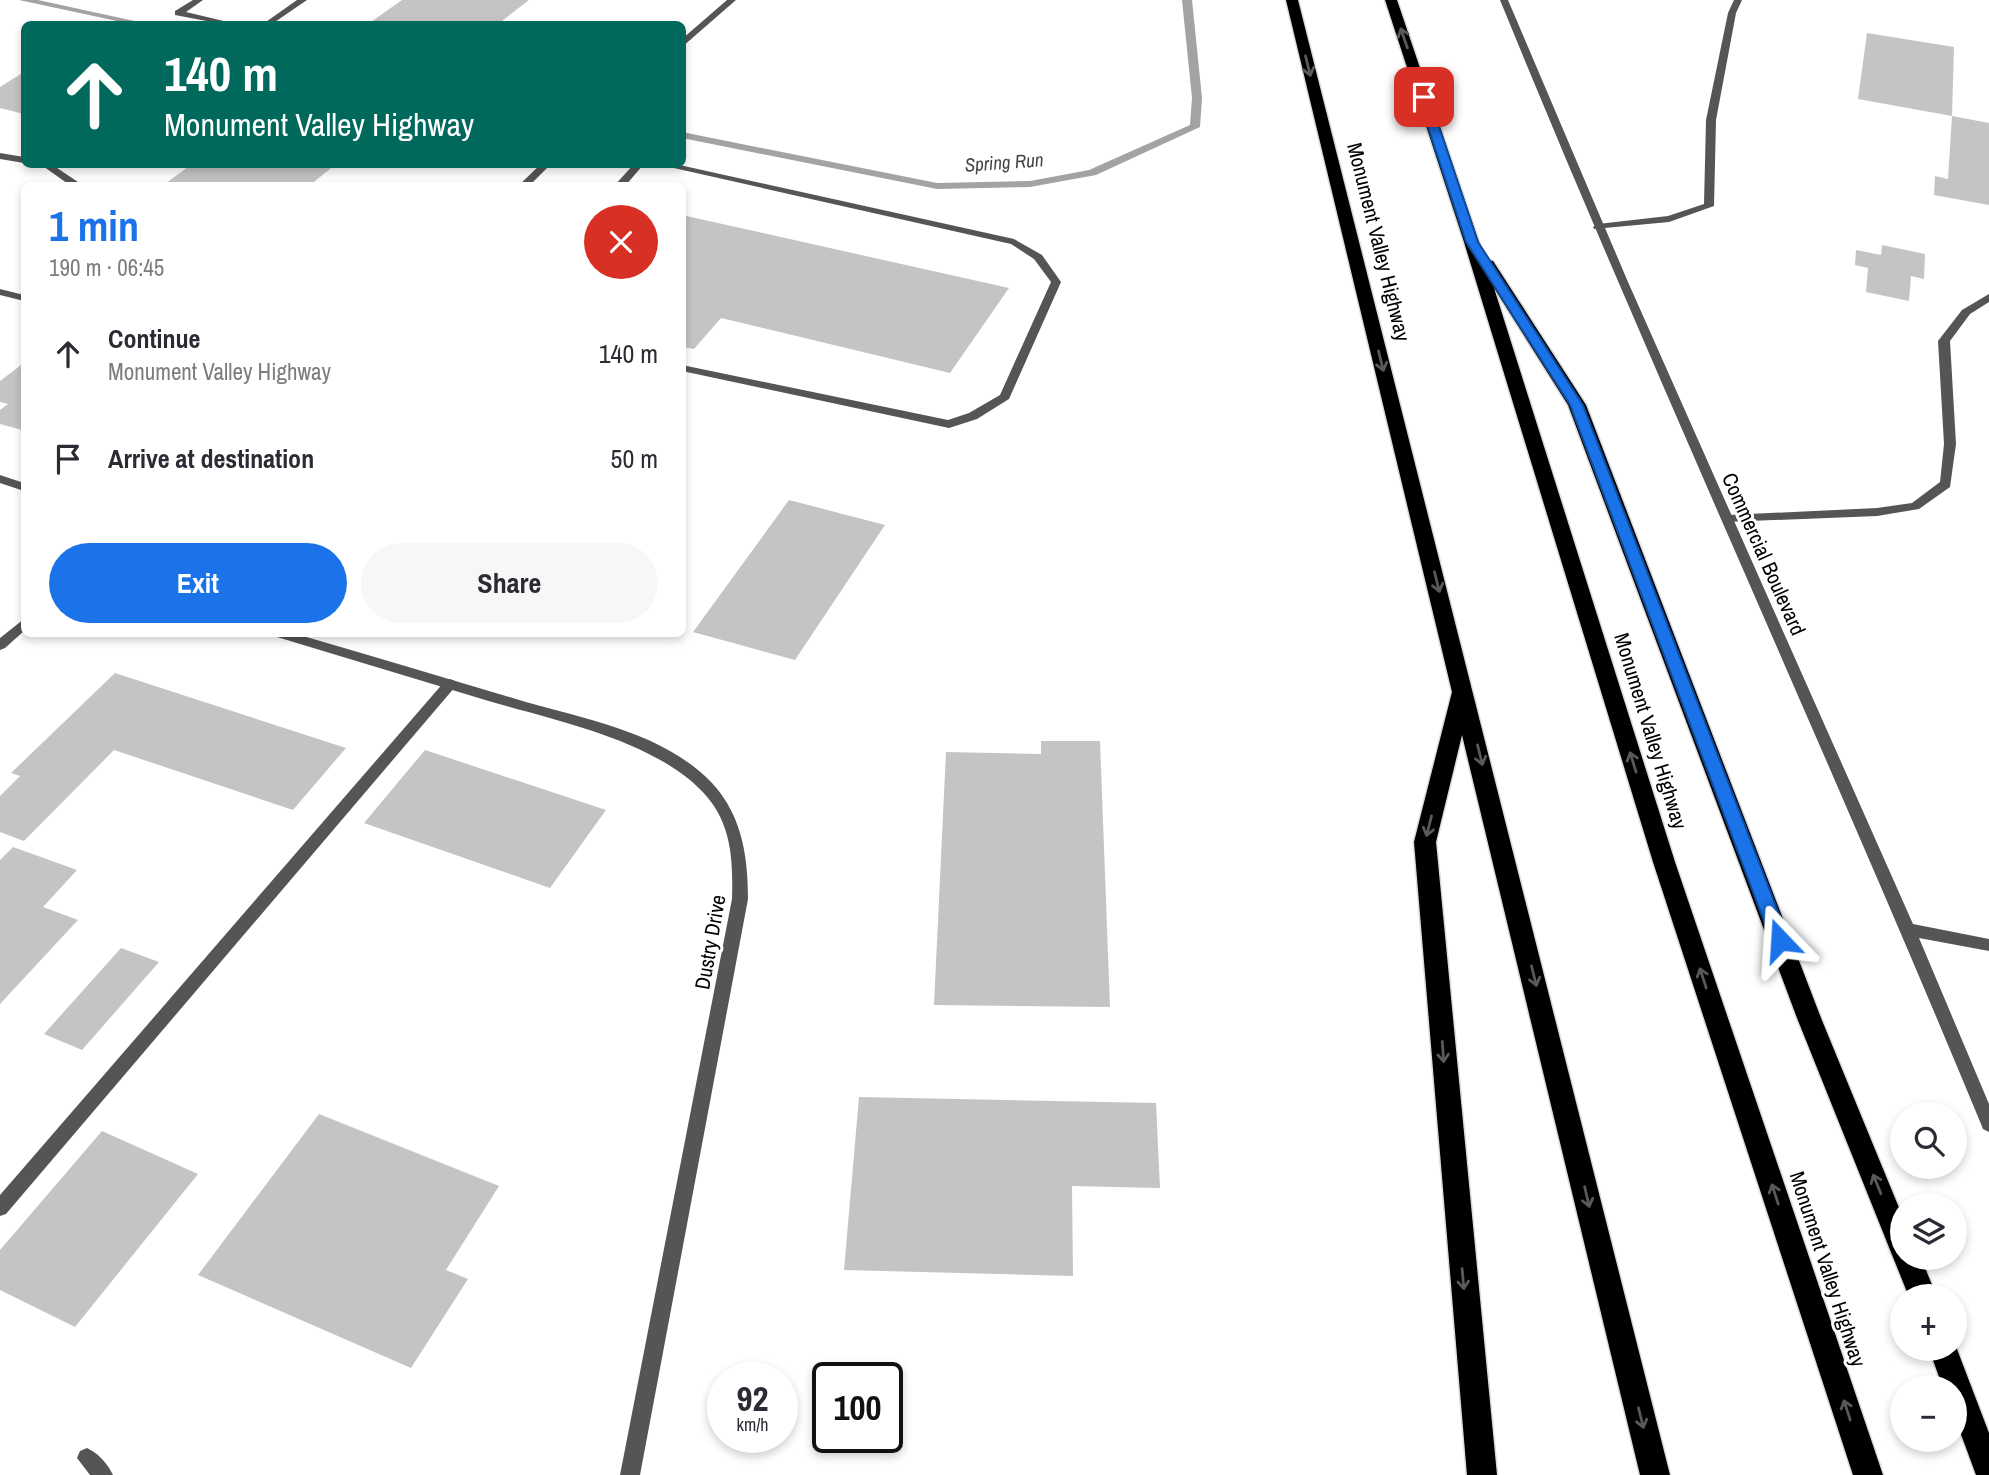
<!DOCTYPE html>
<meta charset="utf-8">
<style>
body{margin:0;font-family:"Archivo Narrow",sans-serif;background:#f7f7f7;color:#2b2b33;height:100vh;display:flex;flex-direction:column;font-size:26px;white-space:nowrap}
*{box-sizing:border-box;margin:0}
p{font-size:23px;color:#7c7c81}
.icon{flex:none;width:38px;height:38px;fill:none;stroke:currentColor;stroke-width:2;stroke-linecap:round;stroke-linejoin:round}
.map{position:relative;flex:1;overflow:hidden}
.details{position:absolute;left:21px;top:182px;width:665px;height:455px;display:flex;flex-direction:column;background:#fff;border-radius:10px;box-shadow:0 4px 10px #0003}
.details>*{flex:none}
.guide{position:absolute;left:21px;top:21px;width:665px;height:147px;border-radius:10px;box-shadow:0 4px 10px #0003;background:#00695c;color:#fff;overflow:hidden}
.controls{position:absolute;left:1890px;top:1102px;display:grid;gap:14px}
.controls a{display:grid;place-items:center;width:77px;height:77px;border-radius:50%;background:#fff;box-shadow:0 4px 10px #0003;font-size:35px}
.speed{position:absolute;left:707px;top:1362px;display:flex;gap:14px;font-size:35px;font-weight:700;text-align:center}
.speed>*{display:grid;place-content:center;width:91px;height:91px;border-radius:50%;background:#fff;box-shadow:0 4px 10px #0003;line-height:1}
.speed small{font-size:18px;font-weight:400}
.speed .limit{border:4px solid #111;border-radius:10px;background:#fff;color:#111}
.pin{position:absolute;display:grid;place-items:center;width:60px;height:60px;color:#fff;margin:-30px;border-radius:14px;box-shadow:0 4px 10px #0006}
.me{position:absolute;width:77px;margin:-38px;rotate:340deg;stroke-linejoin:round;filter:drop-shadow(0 0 5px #0008)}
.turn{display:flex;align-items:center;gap:24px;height:147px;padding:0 28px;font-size:32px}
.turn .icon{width:91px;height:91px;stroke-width:2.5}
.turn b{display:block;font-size:49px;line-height:60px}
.round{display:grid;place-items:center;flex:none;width:74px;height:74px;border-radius:37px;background:#f7f7f7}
.head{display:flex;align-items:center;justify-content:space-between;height:119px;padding:0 28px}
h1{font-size:42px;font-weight:700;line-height:52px;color:#1a73e8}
.primary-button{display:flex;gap:14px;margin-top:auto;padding:14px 28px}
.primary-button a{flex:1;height:80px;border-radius:42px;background:#1a73e8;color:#fff;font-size:28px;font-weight:700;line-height:80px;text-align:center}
.primary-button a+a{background:#f7f7f7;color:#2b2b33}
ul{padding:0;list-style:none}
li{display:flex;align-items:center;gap:21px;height:105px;padding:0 28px}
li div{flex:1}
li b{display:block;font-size:26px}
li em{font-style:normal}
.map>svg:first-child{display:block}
</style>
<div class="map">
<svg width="1989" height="1475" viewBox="0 0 1989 1475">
<rect width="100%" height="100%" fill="#fff"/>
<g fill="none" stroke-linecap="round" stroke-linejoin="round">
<!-- stream -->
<path fill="#a3a3a3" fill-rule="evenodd" d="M19 0H38L148 24H131Z
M1182 0H1192L1202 98 1200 127 1096 175 1030 187 937 189 682 138V132L937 183 1030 181 1089 170 1190 125 1192 98Z"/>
</g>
<!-- building -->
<path fill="#c4c4c4" d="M402 0H529L498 24H368Z
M1867 33 1954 47 1952 116 1989 123V205L1934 195 1935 176 1948 179 1952 116 1858 99Z
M24 72V114L0 108V87Z
M192 164H336L309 186H162Z
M682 215 1009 288 950 373 721 318 694 349 682 347Z
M1882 245 1925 254 1924 279 1911 276 1909 301 1866 292 1868 268 1855 265 1856 250 1881 255Z
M21 365 24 366V428L22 430 0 424V410L8 404 0 402V381Z
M789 500 885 525 795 660 693 632Z
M115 673 346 748 293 810 114 750 24 841 0 832V796L20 776 11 773Z
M1041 741H1100L1110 1007 934 1005 946 752 1041 754Z
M425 750 606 810 550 888 364 823Z
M13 847 77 870 43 907 78 920 0 1004V860Z
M121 948 159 962 82 1050 44 1034Z
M859 1097 1156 1103 1160 1188 1072 1186 1073 1276 844 1270Z
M319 1114 499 1186 446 1270 468 1279 411 1368 198 1275Z
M102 1131 198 1174 75 1327 0 1290V1250Z"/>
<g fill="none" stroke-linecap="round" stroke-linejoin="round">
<!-- highway casing -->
<g stroke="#dbdbdb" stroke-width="3">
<path id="highway" d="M1286 0H1298L1670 1475H1640L1462 735 1436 842 1497 1475H1467L1414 842 1452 692Z
M1385 0H1397L1485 260 1493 261 1586 405 1821 1018 1902 1215V1258H1921L1937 1297H1909L1797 1018 1568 405 1494 288 1675 862 1883 1475H1853L1653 862 1464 242Z
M1955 1344 1989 1433V1475H1976L1955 1418V1388H1943L1929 1349H1955Z"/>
</g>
<!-- lane -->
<path fill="#555" fill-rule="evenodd" d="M193 0H203L186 12 236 24H222L175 15V11Z
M297 0H307L272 24H263Z
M1734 0H1742L1736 13 1716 120 1714 206 1669 222 1594 229 1593 227 1598 224 1668 216 1704 204 1706 120 1728 13Z
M0 153 24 157V163L0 159Z
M40 164H51L84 186H71Z
M634 164H644L625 186H614Z
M656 164H675L1014 239 1042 255 1061 282 1009 399 977 419 949 428 682 371V365L948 420 969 413 1000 395 1051 282 1034 259 1011 244Z
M1989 294V302L1970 314 1950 341 1956 444 1950 487 1919 509 1877 516 1724 522 1722 519 1728 515 1877 508 1912 503 1940 482 1944 444 1938 341 1962 310Z
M0 475 24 483V491L0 483Z
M450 679 455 681 457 684 455 687 6 1214 0 1216V1195L445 681Z
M87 1448C98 1453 108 1464 113 1475H90L77 1458 80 1451Z"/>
<!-- street -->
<path fill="#555" fill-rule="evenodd" d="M727 0H736L682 47V39Z
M1500 0H1508L1628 282 1913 924 1989 939V951L1919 938 1989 1104V1132L1983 1129 1981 1124C1825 747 1654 377 1500 0Z
M541 164H551L529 186H518Z
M0 289 24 295V301L0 295Z
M24 619V631L5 648 0 650V638Z
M275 634H296C369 655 442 677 516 699 579 718 656 730 706 777 741 810 748 853 748 899L640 1475H620L732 899C733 863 732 827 708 798 660 740 552 720 482 699 414 678 345 658 277 637Z"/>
<!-- highway -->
<use href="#highway" fill="#000" fill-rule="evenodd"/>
</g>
<!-- one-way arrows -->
<defs><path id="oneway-shaft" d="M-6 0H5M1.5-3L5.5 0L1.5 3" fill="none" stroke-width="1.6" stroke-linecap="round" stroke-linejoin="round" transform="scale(1.75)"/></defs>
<g stroke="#595959">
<use href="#oneway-shaft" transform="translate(1404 38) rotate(-109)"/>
<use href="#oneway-shaft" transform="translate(1308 66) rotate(76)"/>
<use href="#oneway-shaft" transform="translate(1381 361) rotate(76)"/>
<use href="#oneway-shaft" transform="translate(1437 582) rotate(76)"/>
<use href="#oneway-shaft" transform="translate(1480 755) rotate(76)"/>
<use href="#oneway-shaft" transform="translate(1633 762) rotate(-107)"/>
<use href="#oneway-shaft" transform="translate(1429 826) rotate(104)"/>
<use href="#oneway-shaft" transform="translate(1534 976) rotate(76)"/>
<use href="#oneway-shaft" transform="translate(1703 978) rotate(-108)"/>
<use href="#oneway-shaft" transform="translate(1443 1052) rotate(86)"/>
<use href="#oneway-shaft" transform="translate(1877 1184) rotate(-112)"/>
<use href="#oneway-shaft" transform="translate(1775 1194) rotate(-108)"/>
<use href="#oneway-shaft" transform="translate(1587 1197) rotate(77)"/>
<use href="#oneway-shaft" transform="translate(1463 1279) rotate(85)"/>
<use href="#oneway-shaft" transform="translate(1847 1410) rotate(-108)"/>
<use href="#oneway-shaft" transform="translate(1641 1418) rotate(76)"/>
</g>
<!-- route -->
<path fill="#1a73e8" stroke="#114b97" stroke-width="2" d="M1424 94 1429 97 1478 242 1583 405 1789 940 1786 946 1780 948 1774 946 1771 940 1570 405 1466 242 1418 97Z"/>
<g text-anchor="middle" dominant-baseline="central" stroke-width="6" stroke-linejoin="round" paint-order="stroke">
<!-- far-water labels -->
<g font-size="19" font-style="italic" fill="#444" stroke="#fff">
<text transform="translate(1004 162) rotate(-4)">Spring Run</text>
</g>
<!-- street labels -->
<g font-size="21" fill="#000" stroke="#fff">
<text transform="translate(1379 242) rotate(76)">Monument Valley Highway</text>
<text transform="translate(1764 554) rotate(66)">Commercial Boulevard</text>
<text transform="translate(1651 731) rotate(73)">Monument Valley Highway</text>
<text transform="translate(710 942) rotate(-80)">Dustry Drive</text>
<text transform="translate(1828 1269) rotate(72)">Monument Valley Highway</text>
</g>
</g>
</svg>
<div class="controls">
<a><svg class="icon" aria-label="search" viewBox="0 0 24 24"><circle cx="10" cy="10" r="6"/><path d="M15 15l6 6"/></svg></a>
<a><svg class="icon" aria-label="layers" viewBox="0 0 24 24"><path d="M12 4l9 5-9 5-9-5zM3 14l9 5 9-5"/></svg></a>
<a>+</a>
<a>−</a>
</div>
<div class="speed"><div>92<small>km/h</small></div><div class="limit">100</div></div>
<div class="pin" style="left:1424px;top:97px;background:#d93025"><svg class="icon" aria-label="arrive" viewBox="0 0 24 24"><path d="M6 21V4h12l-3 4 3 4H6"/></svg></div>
<svg class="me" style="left:1780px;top:940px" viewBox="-20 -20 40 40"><path d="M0-17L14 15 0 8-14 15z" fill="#1a73e8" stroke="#fff" stroke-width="4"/></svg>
<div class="guide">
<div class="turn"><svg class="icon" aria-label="ahead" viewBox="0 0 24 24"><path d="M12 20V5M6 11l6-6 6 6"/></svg><div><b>140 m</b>Monument Valley Highway</div></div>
</div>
<section class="details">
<div class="head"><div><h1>1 min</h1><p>190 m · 06:45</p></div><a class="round" style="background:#d93025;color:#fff"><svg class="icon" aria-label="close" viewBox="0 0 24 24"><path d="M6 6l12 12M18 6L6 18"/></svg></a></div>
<ul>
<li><svg class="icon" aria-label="ahead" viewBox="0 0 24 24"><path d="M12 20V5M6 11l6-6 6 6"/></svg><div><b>Continue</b><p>Monument Valley Highway</p></div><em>140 m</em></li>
<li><svg class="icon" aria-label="arrive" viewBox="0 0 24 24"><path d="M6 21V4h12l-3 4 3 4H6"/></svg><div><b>Arrive at destination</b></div><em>50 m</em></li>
</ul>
<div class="primary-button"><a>Exit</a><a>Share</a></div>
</section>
</div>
